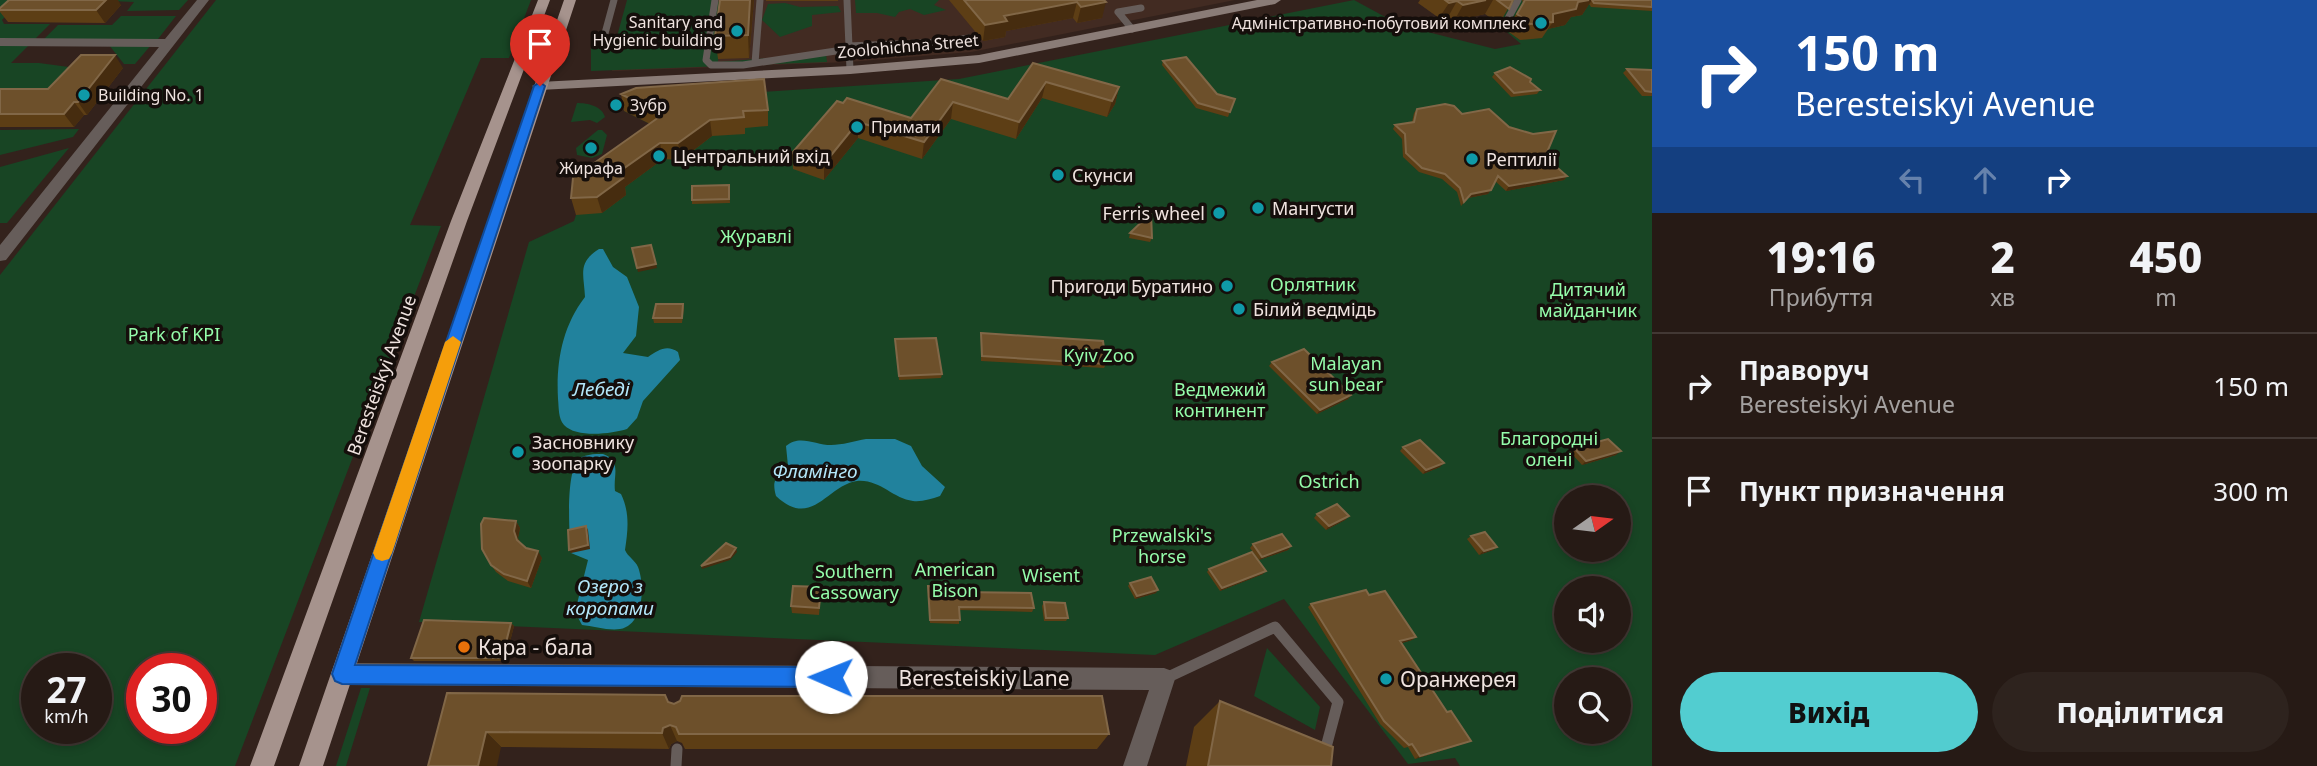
<!DOCTYPE html>
<html lang="uk">
<meta charset="utf-8">
<style>
body{margin:0;font-family:"Noto Sans",sans-serif;background:#2e231e;color:#f1f3f6;height:100vh;display:flex;flex-direction:column;font-size:26px;white-space:nowrap}
*{box-sizing:border-box;margin:0}
p{font-size:23px;color:#a4a1a0}
.icon{flex:none;width:38px;height:38px;fill:none;stroke:currentColor;stroke-width:2;stroke-linecap:round;stroke-linejoin:round}
.map{position:relative;flex:1;overflow:hidden}
.panel{display:flex;flex-direction:column;background:#261a15;width:665px}
.panel>*{flex:none}
.hud{background:#1a4fa0;color:#fff;overflow:hidden}
.needle{width:46px;rotate:76deg}
.buttons{position:absolute;left:1554px;top:485px;display:grid;gap:14px}
.buttons a{display:grid;place-items:center;width:77px;height:77px;border-radius:50%;background:#261a15;box-shadow:0 4px 10px #0003,0 0 0 2px #423834;font-size:35px}
.speed{position:absolute;left:21px;top:653px;display:flex;gap:14px;font-size:35px;font-weight:700;text-align:center}
.speed>*{display:grid;place-content:center;width:91px;height:91px;border-radius:50%;background:#261a15;box-shadow:0 4px 10px #0003,0 0 0 2px #423834;line-height:1}
.speed small{font-size:18px;font-weight:400}
.speed .limit{border:10px solid #d22;background:#fff;color:#111}
.pin{position:absolute;display:grid;place-items:center;width:60px;height:60px;color:#fff;margin:-72px -30px;border-radius:50% 50% 50% 0;rotate:-45deg;box-shadow:0 0 7px #0007}
.pin .icon{rotate:45deg}
.me{position:absolute;width:77px;margin:-38px;rotate:271deg;stroke-linejoin:round;filter:drop-shadow(0 0 5px #0008)}
.turn{display:flex;align-items:center;gap:24px;height:147px;padding:0 28px;font-size:32px}
.turn .icon{width:91px;height:91px;stroke-width:2.5}
.turn b{display:block;font-size:49px;line-height:60px}
.lanes{display:flex;align-items:center;height:66px;padding:0 28px;background:#0003;justify-content:center;gap:35px;direction:ltr}
.lanes .off{opacity:.35}
.eta{display:flex;justify-content:space-evenly;align-items:center;height:119px;text-align:center}
.eta b{font-size:42px;font-weight:800;line-height:49px}
.cta{display:flex;gap:14px;margin-top:auto;padding:14px 28px}
.cta a{flex:1;height:80px;border-radius:42px;background:#52cdd0;color:#111;font-size:28px;font-weight:800;line-height:80px;text-align:center}
.cta a+a{background:#2e231e;color:#f1f3f6}
ul{padding:0;list-style:none}
li{display:flex;align-items:center;gap:21px;height:105px;padding:0 28px;border-top:2px solid #423834}
li div{flex:1}
li b{display:block;font-size:26px}
li em{font-style:normal}
main{display:flex;flex:1;min-height:0}
.map>svg:first-child{display:block}
</style>
<main>
<div class="map">
<svg width="1652" height="766" viewBox="0 0 1652 766">
<rect width="100%" height="100%" fill="#33221c"/>
<!-- built -->
<path fill="#422b22" d="M631 0H1235L971 52 849 62 612 71Z"/>
<!-- green -->
<path fill="#184524" fill-rule="evenodd" d="M0 0H70L12 9 2 20 4 24H50L11 63H39L84 69 49 108 0 99Z
M86 0H188L179 10 127 11 134 2Z
M216 0H531L509 58H481L410 225 441 226 235 766H0V275ZM96 668V728H37V668ZM201 668V728H142V668Z
M627 0H714L722 3 718 62 826 54 827 62 591 71V40H616Z
M855 0H939L934 5 946 10 924 15 910 9 899 12 895 17 877 13H856Z
M1354 0 1400 25 1495 49 1521 44 1487 15V0H1652V766H1460L1455 758 1408 764 1284 599 1155 655 419 622 529 242 574 221 576 215 664 131 624 111 640 100 959 79ZM1566 497H1619V550H1566ZM1566 588H1619V640H1566ZM1566 679H1619V732H1566Z
M785 3 800 7 838 6 841 12 812 15V26L780 37 762 20 768 4Z
M121 16H176L158 39H44L58 25H112Z
M109 45H151L135 64H124Z
M577 103C588 103 602 106 605 117L597 123 590 120 571 122Z
M79 129 73 137 0 155V130Z
M598 130H602L607 135 602 154 592 158 577 155 576 148Z
M69 148 7 223H0V167Z
M1267 648 1320 707 1315 730 1254 696Z
M361 688H370L346 766H336Z"/>
<!-- water -->
<path fill="#21829d" d="M599 249H603L613 267 627 277 639 307 636 336 623 353 648 357C658 350 667 344 678 352L680 360 643 401 637 418 627 429C611 434 576 438 564 425 558 418 559 408 558 399 556 362 562 327 585 297 584 274 577 263 599 249Z
M866 439H895L911 446 922 466 945 487 940 496C931 499 922 502 913 501 893 499 880 479 857 481 827 485 812 530 776 496 770 474 781 480 788 466L786 446C799 434 816 445 831 445 842 445 855 441 866 439Z
M603 454C622 461 613 475 615 491L621 494C630 513 628 530 625 550 628 557 635 560 638 567 645 585 644 625 620 629 609 631 593 626 582 625L575 612 588 560 571 553C569 533 566 477 577 461 582 454 595 454 603 454Z"/>
<g fill="none" stroke-linecap="round" stroke-linejoin="round">
<!-- lane-far1 -->
<path stroke="#665d5a" stroke-width="7" d="M715 0 706 60 711 65H743L849 49
M847 0 850 70
M1505 24 1518 0
M1132 29 1118 12 1141 8
M604 37 614 0
M849 46 941 42 969 38
M755 63 760 0"/>
<!-- lane -->
<path stroke="#665d5a" stroke-width="11" d="M1164 679 1275 627 1338 702 1321 766
M676 766 677 749"/>
<!-- street -->
<path fill="#665d5a" fill-rule="evenodd" d="M197 0H209L6 260 0 261V245L159 47 0 46V38L165 39Z
M342 663 1164 668 1172 671 1175 679 1147 766H1123L1149 690 342 685 334 682 331 674 334 666Z"/>
<!-- secondary -->
<path fill="#8a7c77" fill-rule="evenodd" d="M1257 0H1281L1275 4 979 63 850 74 539 90 532 86 539 82 850 66 979 55Z"/>
<!-- primary -->
<path fill="#a6938d" fill-rule="evenodd" d="M538 0H550L467 221 274 766H250L451 221Z
M564 0H576L323 766H299Z"/>
</g>
<!-- wall -->
<path fill="#5d3e15" d="M720 0H754L749 58 718 59 715 36Z
M766 0H838V1H766Z
M949 0H1104L1102 18 1077 23 1073 18 1006 31 1005 37 983 41Z
M1420 0H1513L1499 24 1485 14 1454 21 1448 17 1439 18 1418 3Z
M1522 0H1652V11L1591 7 1589 4 1582 15 1571 17 1565 25 1548 29 1542 38 1520 40 1506 30 1523 3Z
M121 5 105 23 8 22 0 12V8Z
M1163 61 1217 94 1235 99 1228 117 1196 108 1162 65Z
M1033 63 1119 87 1115 104 1107 117 1042 98 1016 139 951 119 922 159 858 138 824 180 793 169 792 153 837 101 911 118 941 79 1008 99Z
M123 68 87 115H84L74 127H0V89H48Z
M1627 69 1652 70V96H1642L1623 73Z
M1495 73 1530 82 1540 90 1537 94 1511 97 1492 77Z
M621 94 768 110V126L745 128V134L712 136 681 160 663 159 625 187 626 195 602 213 576 215 571 198 650 124 624 111Z
M1417 109 1462 114 1545 157 1567 176 1564 180 1506 191 1495 181 1488 194 1468 198 1461 206 1457 192 1442 179 1419 172 1403 157 1402 139 1393 129 1395 125 1412 122 1414 113Z
M729 185 730 203 692 204V200Z
M1130 233 1152 238 1150 242 1129 238Z
M683 304 684 308 682 323H654L653 318Z
M981 333 1106 364 1104 368 981 361Z
M895 339 942 374 941 378 899 380Z
M1272 362 1351 395 1348 399 1317 414 1269 366Z
M1403 447 1440 467 1423 474 1400 451Z
M1574 448 1616 455 1582 465 1570 452Z
M1317 514 1349 516 1345 520 1326 530 1314 518Z
M516 521 520 528 518 538 520 542 526 548 542 558 531 588 508 581 496 572 491 565Z
M1471 536 1497 547 1493 550 1479 555 1467 539Z
M1253 544 1291 546 1288 550 1259 560 1250 548Z
M1209 569 1263 574 1220 591 1207 572Z
M1130 583 1156 593 1135 599 1128 586Z
M928 586 958 592 1034 608 1032 612 959 610V624L930 623Z
M821 594 819 615 792 613 791 606Z
M1369 595 1416 637 1412 640 1402 643 1447 712 1471 741 1466 743 1415 759 1408 747 1404 748 1380 724 1308 607 1311 604Z
M1044 602 1068 618 1066 621H1044L1042 606Z
M511 623 514 626 505 661H414L411 658Z
M447 693 668 702 674 704 1109 734 1097 749H685L682 743 677 741 671 744 669 749 501 747Z
M1220 701 1331 766H1186L1194 727Z"/>
<!-- shaded-wall -->
<path fill="#462c0f" d="M106 0H118L121 5 105 23 96 10Z
M750 0H754L749 58 748 35Z
M1486 0H1493L1485 14 1454 21 1463 5Z
M1589 0H1592L1582 15 1571 17 1565 25 1548 29 1553 22V14L1578 2Z
M1457 1 1448 17 1439 18 1449 3Z
M1077 2 1073 18 1006 31 1005 37 983 41 985 25 1004 16Z
M1106 2 1102 18 1077 23 1081 7Z
M115 55 123 68 87 115 78 102Z
M1046 82 1042 98 1016 139 1019 122Z
M1119 87 1115 104 1107 117 1112 101Z
M74 102 84 115 74 127 64 114Z
M953 102 951 119 922 159 924 142Z
M710 120 712 136 681 160 678 143Z
M858 122V138L824 180V164Z
M660 143 663 159 625 187 626 195 602 213 597 197 616 174Z
M1567 176 1564 180 1506 191 1509 186Z
M1491 190 1488 194 1468 198 1461 206 1471 194Z
M656 264 657 268 638 272 637 268Z
M1351 395 1348 399 1317 414 1320 410Z
M1621 451 1616 455 1582 465 1586 461Z
M1444 463 1440 467 1423 474 1426 470Z
M1349 516 1345 520 1326 530 1329 526Z
M516 521 520 528 518 538 521 547 517 540 514 531Z
M586 526 588 530 590 549 571 553 569 550Z
M1291 546 1288 550 1259 560 1262 557Z
M1497 547 1493 550 1479 555 1484 551Z
M736 548 737 552 730 560 702 569 701 566Z
M538 551 542 558 531 588 527 581Z
M1266 571 1263 574 1220 591 1222 588Z
M1158 590 1156 593 1135 599 1137 596Z
M511 623 514 626 505 661 502 658Z
M1416 637 1412 640 1396 645 1400 641Z
M670 725 677 741 671 744 669 749 662 733 663 728Z
M486 732 501 747 497 766H478Z
M1471 741 1466 743 1415 759 1420 756Z"/>
<!-- building -->
<path fill="#6d502b" stroke="#816747" stroke-width="2" d="M9 0H106L96 10H0V8Z
M720 0H750L748 35 715 36Z
M964 0H1104L1106 2 1081 7 1077 2 1004 16 1007 21 985 25Z
M1445 0H1486L1463 5 1457 1 1449 3Z
M1497 0H1513L1509 9Z
M1525 0H1589L1578 2 1576 9 1553 14V22L1530 24 1517 14Z
M1592 0H1652V7L1594 3Z
M81 55H115L78 102H74L64 114H0V89H48Z
M1186 57 1217 94 1235 99 1230 112 1198 103 1163 61Z
M1033 63 1119 87 1112 101 1046 82 1019 122 953 102 924 142 858 122 824 164 792 153 837 101 843 103 847 98 911 118 941 79 1008 99Z
M1510 67 1531 79 1530 82 1540 90 1514 93 1495 73Z
M1627 69 1652 70V92L1645 91Z
M764 79 768 110 743 111 744 117 710 120 678 143H660L616 174 623 178 597 197 571 198 573 178 662 115 621 94 636 88Z
M1445 104 1454 106 1462 114 1489 109 1509 127 1533 134 1556 131 1545 157 1567 176 1509 186 1498 176 1491 190 1471 194 1464 202 1460 188 1445 174 1422 168 1406 153 1405 134 1395 125 1414 122 1417 109Z
M729 185V199L692 200V186Z
M1151 213 1152 238 1130 233Z
M651 245 656 264 637 268 632 248Z
M656 304H683L682 318H653Z
M981 333 1103 341 1106 364 982 356Z
M936 338 942 374 899 376 895 339Z
M1304 349 1351 395 1320 410 1272 362Z
M1608 439 1621 451 1586 461 1574 448Z
M1420 440 1444 463 1426 470 1403 447Z
M1337 504 1349 516 1329 526 1317 514Z
M484 518 516 521 514 531 517 540 526 548 538 551 527 581 504 574 491 565 482 549 481 524Z
M586 526 588 545 569 550 568 530Z
M1485 532 1497 547 1484 551 1471 536Z
M1282 534 1291 546 1262 557 1253 544Z
M726 543 736 548 730 557 701 566Z
M1252 552 1266 571 1222 588 1209 569Z
M1151 577 1158 590 1137 596 1130 583Z
M793 586 821 587 819 608 791 606Z
M928 586 957 587 958 592 1031 593 1034 608 959 607 960 620H930Z
M1366 590 1369 595 1385 591 1416 637 1400 641 1447 712 1451 711 1471 741 1420 756 1412 744 1409 745 1384 721 1311 604Z
M1044 602 1065 603 1068 618H1046Z
M424 620 511 623 502 658H411Z
M447 693 665 695 668 702 674 704 680 701 682 696H1102L1109 734H679L676 727 670 725 663 728 662 733 486 732 478 766H428Z
M1220 701 1333 747 1331 766H1208Z"/>
<!-- route -->
<path fill="#1a73e8" stroke="#114b97" stroke-width="2" d="M540 82 545 86 355 665 831 667 838 670 841 677 838 684 831 687 342 684 335 681 332 674 534 86Z"/>
<!-- slow -->
<path fill="#f59e0b" d="M453 336 461 342 392 553 389 559 382 561 376 559 373 553 445 342Z"/>
<!-- markers -->
<g fill="#0f9aa8" stroke="#150e0b" stroke-width="2.5">
<circle cx="1541" cy="23" r="7"/>
<circle cx="737" cy="31" r="7"/>
<circle cx="84" cy="95" r="7"/>
<circle cx="616" cy="105" r="7"/>
<circle cx="857" cy="127" r="7"/>
<circle cx="591" cy="148" r="7"/>
<circle cx="659" cy="156" r="7"/>
<circle cx="1472" cy="159" r="7"/>
<circle cx="1058" cy="175" r="7"/>
<circle cx="1258" cy="208" r="7"/>
<circle cx="1219" cy="213" r="7"/>
<circle cx="1227" cy="286" r="7"/>
<circle cx="1239" cy="309" r="7"/>
<circle cx="518" cy="452" r="7"/>
<circle cx="1386" cy="679" r="7"/>
</g>
<circle fill="#e8710a" stroke="#150e0b" stroke-width="2.5" cx="464" cy="647" r="7"/>
<g text-anchor="middle" dominant-baseline="central" stroke-width="7" stroke-linejoin="round" paint-order="stroke">
<!-- far-poi labels -->
<g font-size="16" fill="#efe3df" stroke="#150e0b" text-anchor="start">
<text x="723" y="22" text-anchor="end">Sanitary and<tspan x="723" dy="18">Hygienic building</tspan></text>
<text x="1527" y="23" text-anchor="end">Адміністративно-побутовий комплекс</text>
<text x="98" y="95">Building No. 1</text>
<text x="630" y="105">Зубр</text>
<text x="871" y="127">Примати</text>
<text x="591" y="168" text-anchor="middle">Жирафа</text>
</g>
<!-- far-street labels -->
<g font-size="16" fill="#efe3df" stroke="#150e0b">
<text transform="translate(908 46) rotate(-5)">Zoolohichna Street</text>
</g>
<!-- poi labels -->
<g font-size="18" fill="#efe3df" stroke="#150e0b" text-anchor="start">
<text x="673" y="156">Центральний вхід</text>
<text x="1486" y="159">Рептилії</text>
<text x="1072" y="175">Скунси</text>
<text x="1272" y="208">Мангусти</text>
<text x="1205" y="213" text-anchor="end">Ferris wheel</text>
<text x="1213" y="286" text-anchor="end">Пригоди Буратино</text>
<text x="1253" y="309">Білий ведмідь</text>
<text x="532" y="442">Засновнику<tspan x="532" dy="21">зоопарку</tspan></text>
</g>
<!-- park labels -->
<g font-size="18" fill="#95fdab" stroke="#150e0b">
<text x="756" y="236">Журавлі</text>
<text x="1313" y="284">Орлятник</text>
<text x="1588" y="289">Дитячий<tspan x="1588" dy="21">майданчик</tspan></text>
<text x="174" y="334">Park of KPI</text>
<text x="1099" y="355">Kyiv Zoo</text>
<text x="1346" y="363">Malayan<tspan x="1346" dy="21">sun bear</tspan></text>
<text x="1220" y="389">Ведмежий<tspan x="1220" dy="21">континент</tspan></text>
<text x="1549" y="438">Благородні<tspan x="1549" dy="21">олені</tspan></text>
<text x="1329" y="481">Ostrich</text>
<text x="1162" y="535">Przewalski's<tspan x="1162" dy="21">horse</tspan></text>
<text x="955" y="569">American<tspan x="955" dy="21">Bison</tspan></text>
<text x="854" y="571">Southern<tspan x="854" dy="21">Cassowary</tspan></text>
<text x="1051" y="575">Wisent</text>
</g>
<!-- street labels -->
<g font-size="18" fill="#efe3df" stroke="#150e0b">
<text transform="translate(381 375) rotate(-70)">Beresteiskyi Avenue</text>
</g>
<!-- water labels -->
<g font-size="19" font-style="italic" fill="#b3e7fa" stroke="#150e0b">
<text x="601" y="389">Лебеді</text>
<text x="815" y="471">Фламінго</text>
<text x="610" y="586">Озеро з<tspan x="610" dy="22">коропами</tspan></text>
</g>
<!-- near-poi labels -->
<g font-size="21" fill="#efe3df" stroke="#150e0b" text-anchor="start">
<text x="478" y="647">Кара - бала</text>
<text x="1400" y="679">Оранжерея</text>
</g>
<!-- near-street labels -->
<g font-size="21" fill="#efe3df" stroke="#150e0b">
<text x="984" y="678">Beresteiskiy Lane</text>
</g>
</g>
</svg>
<div class="buttons">
<a><svg class="needle" viewBox="-14 -14 28 28"><path d="M0-13l5 13h-10z" fill="#e53935"/><path d="M0 13l5-13h-10z" fill="#a4a1a0"/></svg></a>
<a><svg class="icon" aria-label="sound" viewBox="0 0 24 24"><path d="M4 9h4l5-4v14l-5-4H4zM17 9q2 3 0 6"/></svg></a>
<a><svg class="icon" aria-label="search" viewBox="0 0 24 24"><circle cx="10" cy="10" r="6"/><path d="M15 15l6 6"/></svg></a>
</div>
<div class="speed"><div>27<small>km/h</small></div><div class="limit">30</div></div>
<div class="pin" style="left:540px;top:86px;background:#d93025"><svg class="icon" aria-label="arrive" viewBox="0 0 24 24"><path d="M6 21V4h12l-3 4 3 4H6"/></svg></div>
<svg class="me" style="left:831px;top:677px" viewBox="-20 -20 40 40"><circle r="19" fill="#fff"/><path d="M0-13L10 11 0 6-10 11z" fill="#1a73e8"/></svg>
</div>
<section class="panel">
<div class="hud">
<div class="turn"><svg class="icon" aria-label="right" viewBox="0 0 24 24"><path d="M7 20v-9h11M14 6l5 5-5 5"/></svg><div><b>150 m</b>Beresteiskyi Avenue</div></div>
<div class="lanes"><svg class="icon off" aria-label="left" viewBox="0 0 24 24"><path d="M17 20v-9H6M10 6l-5 5 5 5"/></svg><svg class="icon off" aria-label="ahead" viewBox="0 0 24 24"><path d="M12 20V5M6 11l6-6 6 6"/></svg><svg class="icon" aria-label="right" viewBox="0 0 24 24"><path d="M7 20v-9h11M14 6l5 5-5 5"/></svg></div>
</div>
<div class="eta">
<div><b>19:16</b><p>Прибуття</p></div>
<div><b>2</b><p>хв</p></div>
<div><b>450</b><p>m</p></div>
</div>
<ul>
<li><svg class="icon" aria-label="right" viewBox="0 0 24 24"><path d="M7 20v-9h11M14 6l5 5-5 5"/></svg><div><b>Праворуч</b><p>Beresteiskyi Avenue</p></div><em>150 m</em></li>
<li><svg class="icon" aria-label="arrive" viewBox="0 0 24 24"><path d="M6 21V4h12l-3 4 3 4H6"/></svg><div><b>Пункт призначення</b></div><em>300 m</em></li>
</ul>
<div class="cta"><a>Вихід</a><a>Поділитися</a></div>
</section>
</main>
